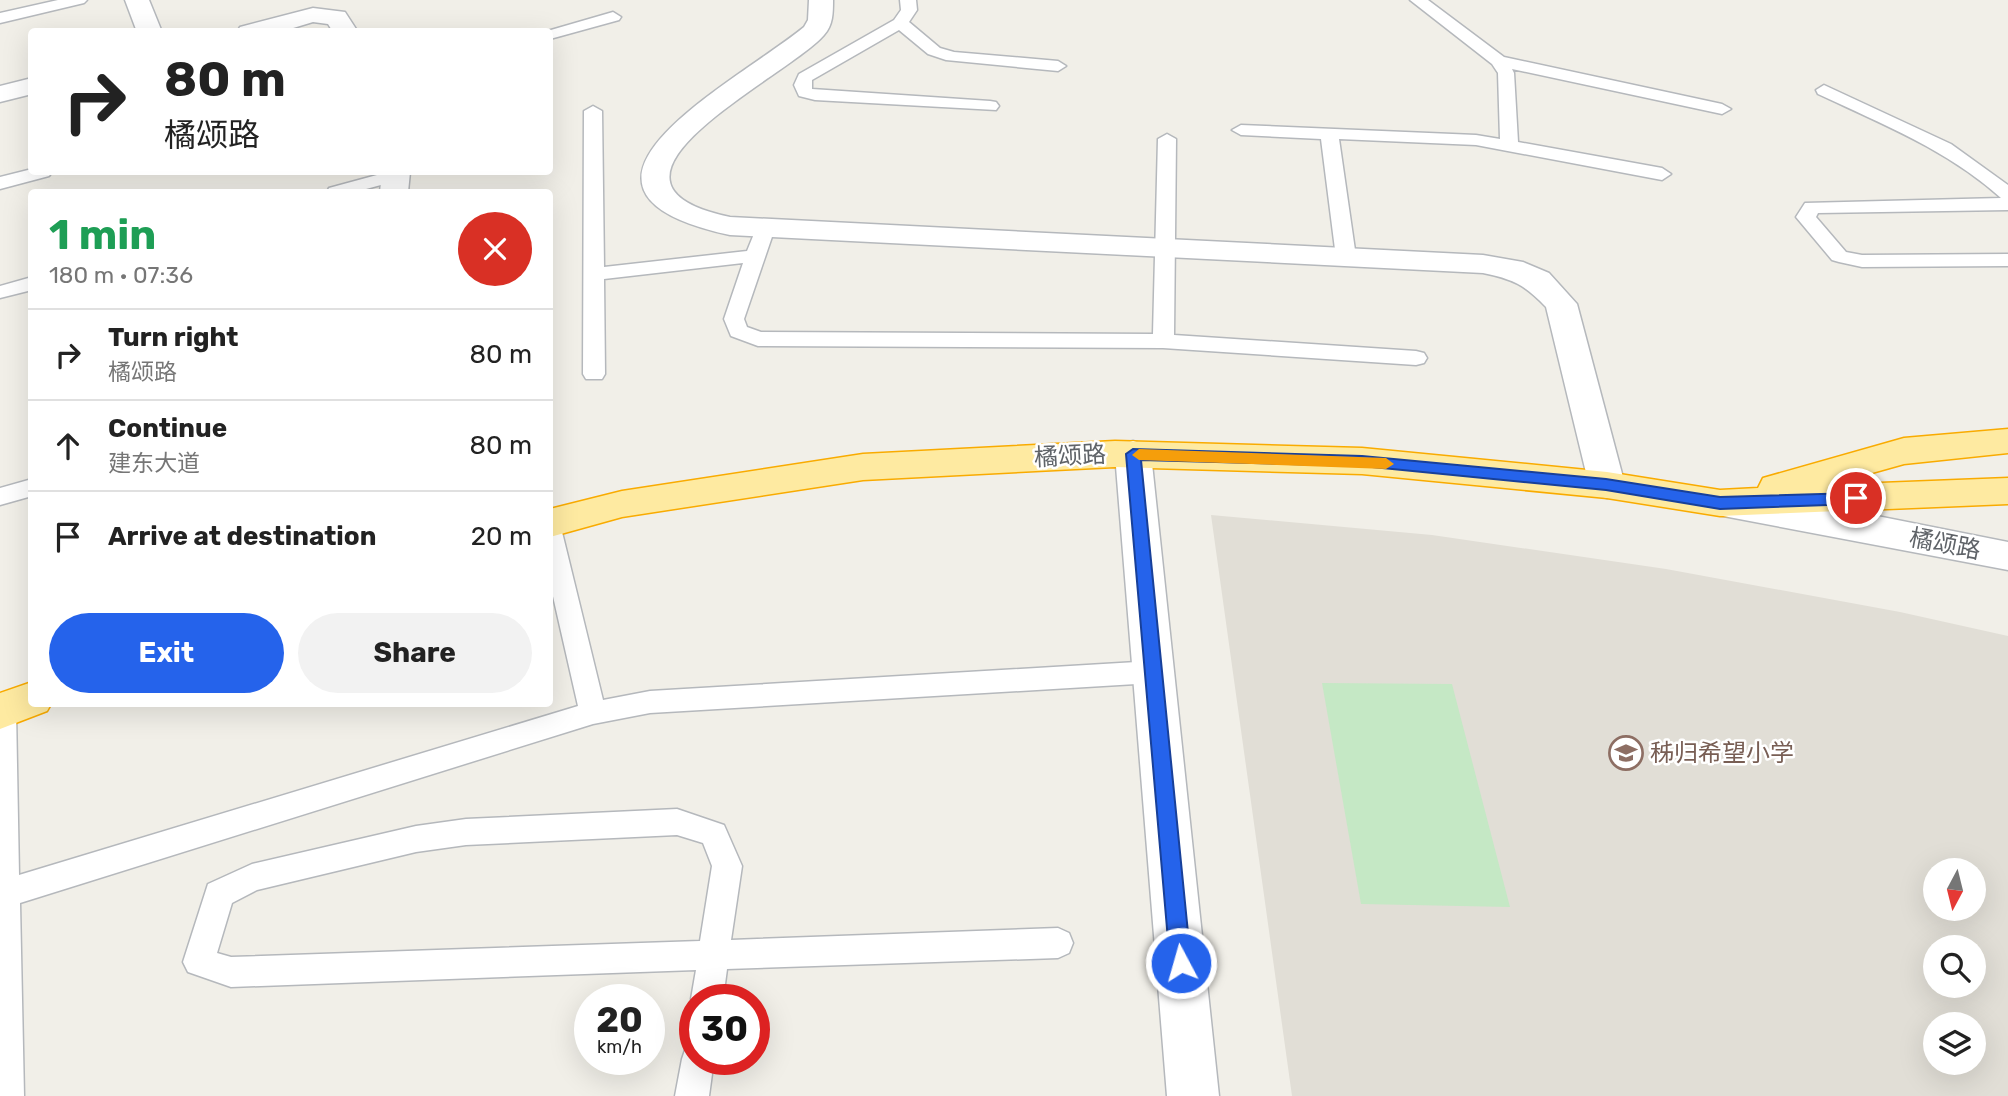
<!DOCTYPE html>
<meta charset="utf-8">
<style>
body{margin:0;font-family:Rubik,"Noto Sans SC",sans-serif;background:#f2f2f2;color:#222;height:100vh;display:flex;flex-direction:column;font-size:26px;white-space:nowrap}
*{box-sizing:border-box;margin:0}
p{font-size:23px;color:#767676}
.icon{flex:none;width:38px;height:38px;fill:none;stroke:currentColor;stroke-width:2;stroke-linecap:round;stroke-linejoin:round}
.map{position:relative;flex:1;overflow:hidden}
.sheet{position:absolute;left:28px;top:189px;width:525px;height:518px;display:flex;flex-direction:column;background:#fff;border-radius:7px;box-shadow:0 7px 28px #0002}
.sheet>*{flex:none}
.banner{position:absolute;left:28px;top:28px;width:525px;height:147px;border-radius:7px;box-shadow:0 7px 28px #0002;background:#fff;color:#222;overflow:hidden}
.needle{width:46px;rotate:187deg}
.fabs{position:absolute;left:1923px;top:858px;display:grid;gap:14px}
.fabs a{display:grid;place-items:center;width:63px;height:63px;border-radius:50%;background:#fff;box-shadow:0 7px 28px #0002;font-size:35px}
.speed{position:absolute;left:574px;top:984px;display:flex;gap:14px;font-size:35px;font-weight:700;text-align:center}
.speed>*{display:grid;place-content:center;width:91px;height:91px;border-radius:50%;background:#fff;box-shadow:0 7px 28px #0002;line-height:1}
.speed small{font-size:18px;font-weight:400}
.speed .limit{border:10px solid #d22;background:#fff;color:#111}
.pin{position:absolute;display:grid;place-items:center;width:60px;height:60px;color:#fff;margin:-30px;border:4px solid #fff;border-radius:50%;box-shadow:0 2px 7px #0007}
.me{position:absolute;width:77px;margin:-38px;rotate:354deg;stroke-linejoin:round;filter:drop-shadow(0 0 5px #0008)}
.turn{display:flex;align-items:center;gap:24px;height:147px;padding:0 21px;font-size:32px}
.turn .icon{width:91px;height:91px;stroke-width:2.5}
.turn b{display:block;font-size:49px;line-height:60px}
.round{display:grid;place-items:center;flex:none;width:74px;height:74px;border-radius:37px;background:#f2f2f2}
.headline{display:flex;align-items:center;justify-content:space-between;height:119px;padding:0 21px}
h1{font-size:42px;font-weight:700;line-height:52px;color:#1e9e55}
.action{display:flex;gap:14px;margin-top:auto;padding:14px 21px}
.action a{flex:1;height:80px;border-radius:42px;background:#2563eb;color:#fff;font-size:28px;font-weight:700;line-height:80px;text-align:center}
.action a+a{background:#f2f2f2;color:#222}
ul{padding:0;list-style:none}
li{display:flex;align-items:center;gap:21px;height:91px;padding:0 21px;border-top:2px solid #e0e0e0}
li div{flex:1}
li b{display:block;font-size:26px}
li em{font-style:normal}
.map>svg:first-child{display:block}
</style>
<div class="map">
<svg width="2008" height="1096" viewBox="0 0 2008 1096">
<rect width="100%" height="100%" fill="#f1efe8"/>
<!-- education -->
<path fill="#e1ded6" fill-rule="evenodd" d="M1211 515 1432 535 1666 569 1900 612 2008 636V1096H1292ZM1936 870H1974V908H1936ZM1936 947H1974V985H1936ZM1936 1024H1974V1062H1936Z"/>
<!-- green -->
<path fill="#c5e8c5" d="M1322 683 1452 684 1510 907 1361 904Z"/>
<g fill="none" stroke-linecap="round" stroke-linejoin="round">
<!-- service casing -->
<g stroke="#b5b8bc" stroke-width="3">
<path id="service" d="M58 0H87L84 3 0 23V13Z
M900 0H916L917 10 909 22 940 48 954 52 1058 61 1066 66 1058 71 946 60 928 54 899 30 819 76 812 80V89L990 101 996 102 999 106 996 110 815 100 799 96 794 85 799 74 894 20 901 10Z
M1410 0H1428L1504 57 1722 104 1731 109 1722 114 1512 69 1514 73 1518 142 1662 168 1671 174 1662 180 1476 145 1339 139 1356 257 1353 261H1339L1336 257 1321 139 1241 135 1232 130 1241 125 1476 135 1500 139 1498 73 1492 64Z
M613 12 621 17 619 20 550 39V32H544Z
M1824 85 1951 144 2008 185V210L1818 213 1816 217 1846 252 1862 255 2008 254V266L1862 267 1839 262 1832 260 1796 217 1805 203 2001 198C1948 150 1882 124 1818 94L1816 90Z
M593 106 602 111 604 267 747 251 758 224H772L775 228 744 319 747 327 761 332 1153 334 1158 139 1167 134 1176 139 1174 335 1416 351 1424 353 1427 358 1424 363 1416 365 1163 348 758 346 731 336 724 319 743 263 604 279 605 374 602 379H586L583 374 584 111Z
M32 169 52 172 49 176 0 189V177Z
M388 172H403L405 175 403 179 355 192H327L329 188Z
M32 277V290L0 298V286Z
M32 479V496L0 505V488Z
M550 523 559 526 562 532 603 700 650 691 1153 661 1162 664 1166 672 1162 680 1153 683 650 713 593 724 20 903 24 1096H0V700L12 702 16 710 19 875 578 706 550 583Z
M677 809 724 825 742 866 731 940 1058 928 1069 933 1073 943 1069 953 1058 958 727 969 723 999H695V1008L691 999 696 970 231 987 188 972 183 962 208 884 252 864 416 826 466 819ZM677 835 703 843 712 866 700 941 231 957 217 953 232 903 257 890 416 852 466 845Z
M695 1044V1059H714L709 1096H675L682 1059 686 1047Z"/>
</g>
<!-- minor casing -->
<g stroke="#b5b8bc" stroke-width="3">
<path id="minor" d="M125 0H149L162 32H137Z
M313 8 345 12 358 32H333L328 24 313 22 280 32H237L240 27Z
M32 78V94L0 102V86Z
M382 172H410L408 192H380Z
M1133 441 1146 445 1151 454 1219 1096H1167L1115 454 1120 445Z"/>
</g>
<!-- tertiary casing -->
<g stroke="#b5b8bc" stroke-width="3">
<path id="tertiary" d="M809 0H833C833 13 833 25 824 35 788 77 564 182 730 217L1483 255 1523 262 1549 273 1577 304 1625 485 1620 494 1607 498 1594 494 1589 485 1546 307C1525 285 1513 279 1483 273L730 235C522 190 737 82 804 27L808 20Z
M1731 492 1837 508 2008 542V570L1718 515 1712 505 1718 495Z"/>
</g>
<!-- trunk casing -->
<g stroke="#f9ab00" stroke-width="3">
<path id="trunk" d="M2008 429V453L1904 464 1829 485 2008 478V504L1720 516 1607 498 1362 474 1115 467 863 480 622 517 550 537V509L622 491 863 454 1115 441 1362 448 1607 472 1720 490 1758 488 1763 478 1904 438Z
M32 682V704H51L47 711 0 729V693Z"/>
</g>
<!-- service -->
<use href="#service" fill="#fff" fill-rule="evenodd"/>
<!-- minor -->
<use href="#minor" fill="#fff" fill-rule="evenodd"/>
<!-- tertiary -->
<use href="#tertiary" fill="#fff" fill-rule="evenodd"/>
<!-- trunk -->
<use href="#trunk" fill="#feeaa1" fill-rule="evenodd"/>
</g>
<!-- route -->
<path fill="#2563eb" stroke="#184099" stroke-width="2" d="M1133 449 1362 456 1606 479 1720 497 1856 493 1864 498 1856 504 1720 509 1606 490 1362 466 1141 460 1191 963 1188 970 1181 973 1173 970 1170 963 1126 454Z"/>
<!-- slow -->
<path fill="#f59e0b" d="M1139 449 1386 458 1394 464 1386 469 1139 460 1132 455Z"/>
<!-- icons -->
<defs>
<g id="school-ring" transform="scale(1.75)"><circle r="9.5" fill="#fff" stroke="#8d6e63" stroke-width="1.5"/><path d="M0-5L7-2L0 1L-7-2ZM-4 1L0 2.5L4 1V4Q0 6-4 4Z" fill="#8d6e63"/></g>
</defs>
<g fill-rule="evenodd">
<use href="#school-ring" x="1626" y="753"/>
</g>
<g text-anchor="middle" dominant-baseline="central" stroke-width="5" stroke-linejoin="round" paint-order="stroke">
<!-- street labels -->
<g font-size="24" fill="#5f6368" stroke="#fff">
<text transform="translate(1070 456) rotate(-3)">橘颂路</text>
<text transform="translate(1945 544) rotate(11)">橘颂路</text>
</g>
<!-- education labels -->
<g font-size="24" fill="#785e54" stroke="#fff" text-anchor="start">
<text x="1650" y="753">秭归希望小学</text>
</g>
</g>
</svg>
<div class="fabs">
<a><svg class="needle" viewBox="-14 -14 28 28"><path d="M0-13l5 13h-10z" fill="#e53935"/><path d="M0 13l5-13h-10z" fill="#767676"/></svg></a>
<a><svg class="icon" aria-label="search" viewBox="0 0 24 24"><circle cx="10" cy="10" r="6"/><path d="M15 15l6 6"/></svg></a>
<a><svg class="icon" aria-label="layers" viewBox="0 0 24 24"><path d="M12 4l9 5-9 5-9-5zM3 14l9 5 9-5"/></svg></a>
</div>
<div class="speed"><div>20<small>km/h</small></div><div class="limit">30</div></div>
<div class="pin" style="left:1856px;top:498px;background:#d93025"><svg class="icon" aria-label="arrive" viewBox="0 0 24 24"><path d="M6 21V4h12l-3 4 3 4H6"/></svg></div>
<svg class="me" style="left:1181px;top:963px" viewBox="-20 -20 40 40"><circle r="17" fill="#2563eb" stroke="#fff" stroke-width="3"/><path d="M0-11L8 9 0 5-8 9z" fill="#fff"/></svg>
<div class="banner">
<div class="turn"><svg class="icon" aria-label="right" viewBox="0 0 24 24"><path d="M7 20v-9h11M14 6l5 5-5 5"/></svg><div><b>80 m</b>橘颂路</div></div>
</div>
<section class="sheet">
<div class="headline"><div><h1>1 min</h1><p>180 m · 07:36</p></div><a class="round" style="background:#d93025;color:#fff"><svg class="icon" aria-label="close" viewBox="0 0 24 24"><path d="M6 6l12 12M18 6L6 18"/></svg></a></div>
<ul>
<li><svg class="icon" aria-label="right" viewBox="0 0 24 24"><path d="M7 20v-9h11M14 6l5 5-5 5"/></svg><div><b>Turn right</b><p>橘颂路</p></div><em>80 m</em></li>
<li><svg class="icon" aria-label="ahead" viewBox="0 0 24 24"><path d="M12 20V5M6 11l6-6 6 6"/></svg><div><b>Continue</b><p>建东大道</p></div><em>80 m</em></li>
<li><svg class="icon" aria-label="arrive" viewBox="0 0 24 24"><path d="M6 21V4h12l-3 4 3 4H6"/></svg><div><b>Arrive at destination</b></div><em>20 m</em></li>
</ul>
<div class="action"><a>Exit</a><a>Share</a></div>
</section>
</div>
